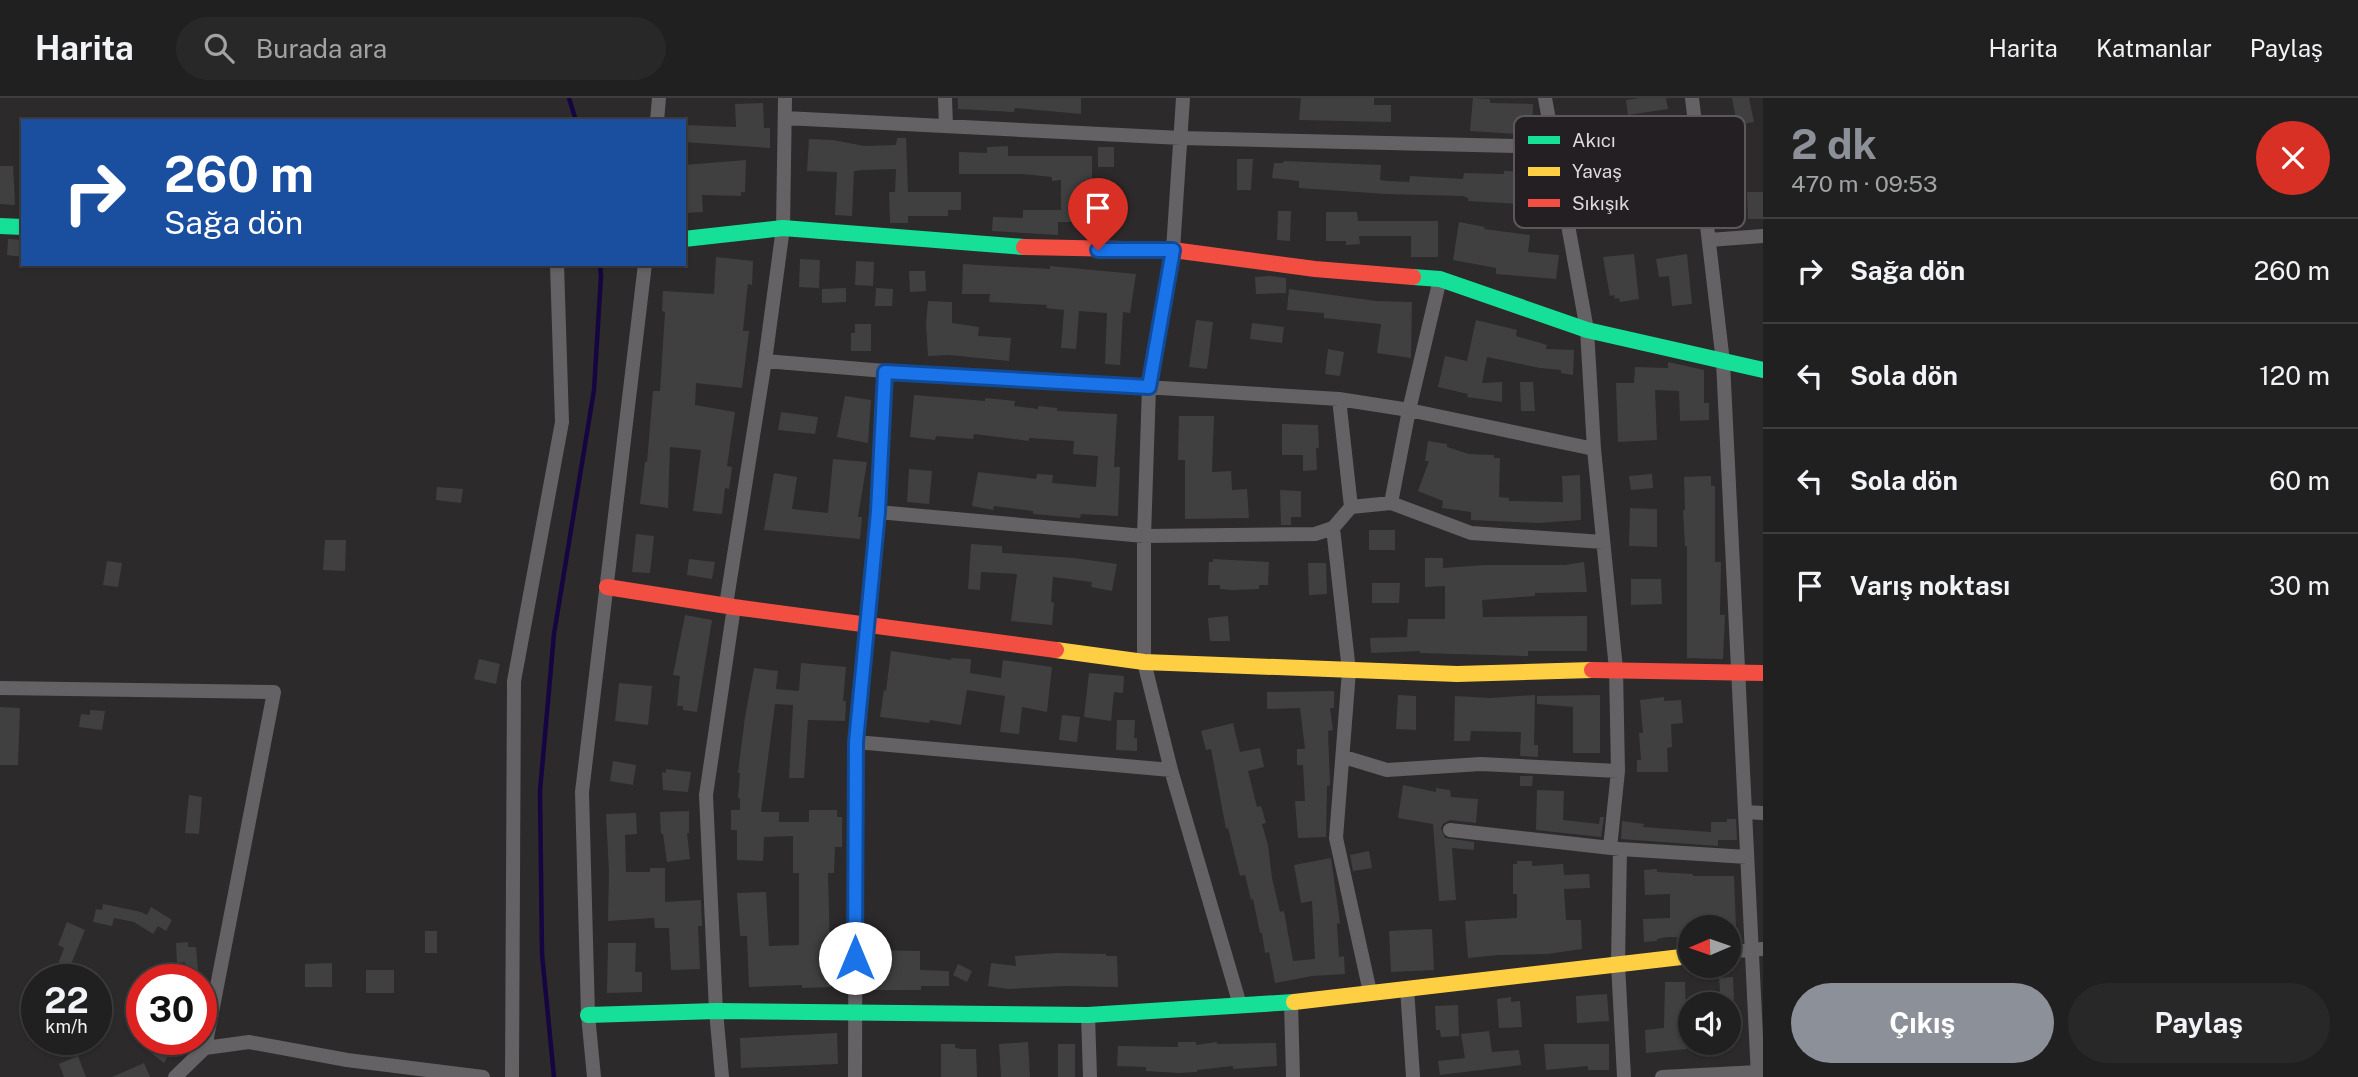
<!DOCTYPE html>
<html lang="tr">
<meta charset="utf-8">
<style>
body{margin:0;font-family:"Public Sans",sans-serif;background:#292829;color:#f1f3f6;height:100vh;display:flex;flex-direction:column;font-size:26px;white-space:nowrap}
*{box-sizing:border-box;margin:0}
p{font-size:23px;color:#a2a3a5}
.icon{flex:none;width:38px;height:38px;fill:none;stroke:currentColor;stroke-width:2;stroke-linecap:round;stroke-linejoin:round}
.map{position:relative;flex:1;overflow:hidden}
.drawer{display:flex;flex-direction:column;background:#212020;width:595px}
.drawer>*{flex:none}
.hud{position:absolute;left:21px;top:21px;width:665px;height:147px;border-radius:0px;box-shadow:0 2px 5px #0004,0 0 0 2px #3e3e3e;background:#1a4fa0;color:#fff;overflow:hidden}
.needle{width:46px;rotate:268deg}
.tools{position:absolute;left:1678px;top:817px;display:grid;gap:14px}
.tools a{display:grid;place-items:center;width:63px;height:63px;border-radius:50%;background:#212020;box-shadow:0 2px 5px #0004,0 0 0 2px #3e3e3e;font-size:35px}
.speed{position:absolute;left:21px;top:866px;display:flex;gap:14px;font-size:35px;font-weight:700;text-align:center}
.speed>*{display:grid;place-content:center;width:91px;height:91px;border-radius:50%;background:#212020;box-shadow:0 2px 5px #0004,0 0 0 2px #3e3e3e;line-height:1}
.speed small{font-size:18px;font-weight:400}
.speed .limit{border:10px solid #d22;background:#fff;color:#111}
.pin{position:absolute;display:grid;place-items:center;width:60px;height:60px;color:#fff;margin:-72px -30px;border-radius:50% 50% 50% 0;rotate:-45deg;box-shadow:0 0 7px #0007}
.pin .icon{rotate:45deg}
.me{position:absolute;width:77px;margin:-38px;rotate:0deg;stroke-linejoin:round;filter:drop-shadow(0 0 5px #0008)}
.turn{display:flex;align-items:center;gap:24px;height:147px;padding:0 28px;font-size:32px}
.turn .icon{width:91px;height:91px;stroke-width:2.5}
.turn b{display:block;font-size:49px;line-height:60px}
.round{display:grid;place-items:center;flex:none;width:74px;height:74px;border-radius:37px;background:#292829}
.summary{display:flex;align-items:center;justify-content:space-between;height:119px;padding:0 28px}
h1{font-size:42px;font-weight:700;line-height:52px;color:#8c9099}
.primary-button{display:flex;gap:14px;margin-top:auto;padding:14px 28px}
.primary-button a{flex:1;height:80px;border-radius:42px;background:#8c9099;color:#fff;font-size:28px;font-weight:700;line-height:80px;text-align:center}
.primary-button a+a{background:#292829;color:#f1f3f6}
ul{padding:0;list-style:none}
li{display:flex;align-items:center;gap:21px;height:105px;padding:0 28px;border-top:2px solid #3e3e3e}
li div{flex:1}
li b{display:block;font-size:26px}
li em{font-style:normal}
header{display:flex;align-items:center;gap:42px;box-sizing:border-box;height:98px;padding:0 35px;background:#212020;border-bottom:2px solid #3e3e3e}
header strong{font-size:33px}
nav{display:flex;gap:38px;margin-inline-start:auto;font-size:24px}
.search{width:490px;height:63px;background:#292829;display:flex;align-items:center;gap:18px;box-sizing:border-box;padding:0 24px;border-radius:38px;color:#a2a3a5;font-size:26px}
main{display:flex;flex:1;min-height:0}
.map>svg:first-child{display:block}
</style>
<header>
<strong>Harita</strong>
<div class="search"><svg class="icon" aria-label="search" viewBox="0 0 24 24"><circle cx="10" cy="10" r="6"/><path d="M15 15l6 6"/></svg>Burada ara</div>
<nav><a>Harita</a><a>Katmanlar</a><a>Paylaş</a></nav>
</header>
<main>
<div class="map">
<svg width="1763" height="979" viewBox="0 0 1763 979">
<rect width="100%" height="100%" fill="#2c2a2b"/>
<g fill="none" stroke-linecap="round" stroke-linejoin="round">
<!-- stream -->
<path stroke="#150642" stroke-width="4.5" d="M569 0 576 23
M554 979 542 856 540 693 554 536 594 292 601 178 600 166"/>
</g>
<!-- building -->
<path fill="#414041" d="M958 0H1081V16L1015 10 1014 14 958 11Z
M1301 0H1374V7H1391V24L1299 22Z
M1473 0 1490 1V5L1533 6 1532 37 1470 33Z
M1640 0H1666L1668 11 1628 17 1626 2Z
M1732 0H1749L1754 24 1737 27Z
M763 5 764 30H770V50L684 44 685 27 736 29 735 6Z
M897 40H906L908 94H961V112H948V118H908V125H890L889 94H895L896 71 863 72 854 73 852 118 835 117 837 74 807 73 809 41 833 42 864 48 896 47Z
M1008 48V58H1092V88H1081L1080 124H1058V137L992 133 993 119 1023 120V112H1061V82L1052 83V79L1022 76H959V54L987 55V49Z
M1098 49H1114V69H1098Z
M1237 61H1253L1251 92H1237Z
M746 62 745 94H741V98L702 97 703 114 684 115V67Z
M1284 63 1381 67 1380 82 1387 83 1409 84 1410 78 1463 81 1464 75 1504 76V73L1539 74 1540 107 1468 103V100L1463 98 1386 96 1299 90V83L1272 80 1274 65H1283Z
M0 68H13L15 107 0 106Z
M1747 94H1763V121H1748Z
M1278 113H1291L1290 143 1277 142Z
M1326 114H1357L1358 123H1438V159H1411V138H1359L1360 146 1346 147V143H1326Z
M1459 124 1485 129 1484 131 1530 137 1528 154 1559 157 1556 181 1496 176V170L1453 162Z
M8 141 23 142V159L7 157Z
M1634 156 1639 201 1620 204 1619 200 1615 201 1614 197 1610 198 1603 159Z
M1687 156 1692 206 1672 208 1669 178 1659 179 1656 161Z
M716 159 753 163 752 187 748 186 747 193 743 233H749L742 290 696 285 695 307 735 314 727 368 732 369 729 391 725 390 722 416 693 413 701 352 670 349 668 410 640 406 645 364H647L653 293H660L665 214 662 213 663 193 714 196Z
M800 161 820 162 819 190 799 189Z
M856 163 874 164 873 188 855 187Z
M963 166 1050 171V168L1136 176 1130 215 1123 214 1120 267 1105 266 1107 215 1079 213 1076 251 1061 250 1064 212 1046 210 1047 207 989 204 990 196H962Z
M909 173H925L926 193 910 194Z
M1270 178 1286 180V195L1256 196 1255 179Z
M846 190V204L822 205V191Z
M876 190 893 191 892 208H875Z
M1289 191 1376 203 1412 204 1411 260 1377 255 1381 226 1324 220V215L1287 212Z
M928 203 952 204V225L979 229 978 238 1011 240 1009 263 949 257 928 258 926 226Z
M1196 222 1213 224 1207 271 1189 269Z
M1476 222 1517 232 1516 238 1547 247 1546 251 1574 252 1573 277 1561 275V272L1540 270 1487 259 1482 285 1502 284V304L1467 299 1468 296 1438 289 1445 258 1467 263Z
M1252 225 1284 229 1282 245 1250 241Z
M855 226H871V253H851V235H855Z
M1328 251 1344 254 1340 278 1325 276Z
M1668 264 1704 272V305H1709V322L1680 323 1679 293 1655 292 1657 342 1618 344 1616 285H1634L1635 269 1668 270Z
M1520 284H1533L1535 313H1521Z
M914 297 985 303V300L1015 303 1014 308 1038 311V308L1057 310V313L1117 316 1114 369H1120L1118 418 1081 416 1080 420 1033 416V413L994 408 993 412 972 408 978 374 1036 381 1037 376 1053 377 1052 385 1096 389 1098 358 1073 356 1074 343 1029 340V343L974 336 973 341 936 338 935 342 910 339Z
M845 298 871 302 868 345 837 339Z
M781 314 818 319 815 336 778 332Z
M1179 318H1214L1212 374 1231 373 1232 392 1247 391 1249 420 1185 421V362H1178Z
M1282 326 1318 327 1319 350H1316L1317 372 1303 373V357H1282Z
M1428 343 1447 346V349L1469 356 1494 357V360H1500L1499 399 1509 400V403L1563 404 1562 378 1580 377 1581 422 1538 425 1471 422V414L1442 410 1443 403 1418 393 1429 363H1425Z
M833 361 867 364 858 419H862L860 441 764 432 774 375 797 379 792 411 828 415Z
M909 371 932 373 929 406 907 404Z
M1652 376 1653 390 1631 392 1629 378Z
M1711 378V388H1715V464H1721L1720 517H1725L1723 561 1687 560V448H1685L1683 412H1685L1684 379Z
M437 389 463 391 461 405 436 402Z
M1280 392 1301 393V419H1291V427H1281Z
M1630 410 1657 411V449L1629 448Z
M1369 432H1395V452H1369Z
M636 436 654 438 650 475 632 474Z
M325 442H346L345 473 323 472Z
M971 446 1002 448V455L1074 460 1117 466 1112 493 1091 489 1092 484 1053 479 1051 504 1054 505 1052 527 1011 523 1017 476 981 474 980 492 968 491Z
M1425 460H1443V470L1485 467H1565L1584 464 1587 494 1535 495V498L1482 502 1483 519 1587 518V553H1528V558L1420 555V553L1371 555 1370 540 1407 539 1408 521H1445V488L1425 489Z
M689 461 715 464 712 481 687 477Z
M1213 461 1269 464 1268 487H1259V491L1232 492 1220 491V487H1208L1209 464H1213Z
M107 463 122 465 118 489 103 487Z
M1308 465H1326L1327 496 1309 497Z
M1631 481H1661L1662 506 1631 507Z
M1372 485H1400L1399 505H1372Z
M685 517 712 522 697 614 683 612V608H677L680 578 673 577Z
M1228 518 1230 543H1210L1208 520Z
M891 553 951 562V560L971 561 970 575 1001 580 1003 562 1052 569 1047 614 1022 609 1019 636 1000 634 1005 598 967 592 961 627 930 622 929 625 880 619 884 592 886 593Z
M479 561 500 566 496 586 474 581Z
M801 565 846 569 843 603H846L845 623 808 622 804 680H789L793 607 775 606 761 714H779V724H809V712H837V719H842V749H835L834 775H828L831 889 802 890V887L749 889 747 838H740L737 795 766 794 769 848 799 847V775H793V738L764 739 763 763 737 762V732H731V712H740V700H738L740 675H738L745 619 754 570 778 573 776 591 799 593Z
M1089 575 1124 578 1123 595 1114 594 1111 623 1084 619Z
M619 585 652 588 648 627 615 623Z
M1334 593V610H1330L1333 632 1328 633 1330 687 1327 688 1326 739 1298 740 1295 703H1305L1303 667H1297V651H1305L1300 610 1267 611V594Z
M1398 597 1416 598V632L1396 631Z
M1535 597 1534 647H1538V659L1520 658 1521 634 1471 633 1470 643H1454L1455 598 1490 600Z
M1600 597V655H1573V609L1537 606V598Z
M1664 599V603L1681 602 1683 625 1671 626 1672 649 1667 650 1668 674H1637V662H1641L1639 635H1643L1640 602Z
M0 609 20 610 18 667H0Z
M90 612 105 613 102 632 79 629 81 616 90 617Z
M1062 617 1080 619 1077 644 1059 642Z
M1117 622H1135L1134 640H1137V653L1116 652Z
M1233 625 1240 654 1260 650 1264 669 1248 673 1257 709 1261 708 1266 725 1262 726 1268 747 1272 780 1280 814 1284 813 1293 863 1315 861 1312 803 1301 805 1294 767 1331 760 1340 825 1337 826 1339 859 1344 858 1345 876 1312 878 1275 885 1269 854 1265 855 1262 835H1260L1253 801 1251 802 1245 777 1240 778 1228 730 1226 731 1211 651 1206 652 1201 633Z
M613 663 636 667 633 687 610 683Z
M666 671 691 674 688 694 663 692 662 674 666 675Z
M1520 678H1533L1532 688H1520Z
M1403 687 1436 694V690L1450 692 1451 699 1478 701 1476 725 1450 722 1443 726 1441 730 1445 740 1474 744V752L1452 750 1456 802 1439 803 1433 726 1398 720Z
M1537 692 1564 693 1563 722 1599 726 1600 719H1604L1601 739 1536 732Z
M189 697 202 699 199 736 185 735Z
M689 713V735H687L690 761 667 764 663 736H661L660 714Z
M636 715 637 736 625 737 626 774H650V770H665V804L701 802 702 828H698L700 871 671 872 669 830H655L654 820 608 823 609 774 606 716Z
M1727 721H1736L1737 742H1718V748L1621 741 1622 723 1644 726 1643 729 1711 734V724H1727Z
M1369 753 1372 770 1353 773 1350 757Z
M1517 763H1532V768L1563 766 1564 777 1589 776 1590 790 1564 791 1566 822H1581L1582 851 1547 856 1498 857 1468 860 1465 823 1517 820V796H1513V766H1517Z
M1657 771V774L1693 776V778H1734L1736 830 1692 829 1690 839H1667L1657 841V843L1644 844 1643 821 1670 820V796L1645 797 1644 772Z
M103 806 141 814 147 817 151 809 172 822 166 833 158 828 153 836 134 824 114 820 112 828 93 824 96 811 102 812Z
M67 824 85 832 69 871 95 875V882H55L57 869 64 850 58 847Z
M1432 831 1434 872 1391 874 1389 833Z
M425 833H437V855H425Z
M188 844V849H196L198 873 186 874 185 864 177 865 176 845Z
M608 845H636L635 874H642V894L607 895Z
M869 852 920 853V872L949 873V888H921V892H870Z
M1056 855 1106 856V858H1117L1118 889 1066 888 1008 891 988 888 991 865 1016 868 1015 858Z
M332 865V889H305V866Z
M958 866 972 873 967 884 953 877Z
M366 872H394V895H366Z
M1733 879 1734 903H1721L1719 880Z
M1665 884H1685L1687 951 1646 955 1645 932 1664 930Z
M1607 896 1609 923 1577 925 1576 898Z
M1511 899V904L1520 903 1522 929 1499 930 1497 901Z
M1458 907 1459 938 1441 939 1440 932H1436L1435 908Z
M1489 933 1492 954 1519 952 1521 967 1440 977 1438 963 1465 960 1461 936Z
M837 935 838 966 741 970 740 940Z
M151 942H175L181 946 171 960 168 958 164 965 145 950Z
M1028 944 1030 979H1001L999 946Z
M1178 944H1196V947L1217 944V946L1276 945 1277 968 1233 971V968L1197 972V974L1179 975 1146 973V969L1117 968 1118 948 1178 949Z
M941 946H955V950L962 951H976L977 979H941Z
M1058 946H1075V979H1058Z
M1544 946H1609V972H1588V968L1546 972Z
M78 958 86 979H64L59 966Z
M144 965 150 979H112Z"/>
<g fill="none" stroke-linecap="round" stroke-linejoin="round">
<!-- street -->
<path stroke="#646264" stroke-width="14" d="M945 0 946 28
M1183 0 1173 152 1149 289 1144 438V564L1171 672 1240 907
M1545 0 1587 232 1594 351 1616 571 1618 673 1610 750
M1692 0 1723 264 1758 979
M785 20 1181 40 1554 49
M657 23 659 0
M1709 142 1763 138
M765 263 885 273 1339 301 1409 312 1594 351
M1339 301 1351 409
M1391 405 1409 312 1440 181
M878 414 1144 438 1315 436 1333 430 1351 409 1391 405 1471 435 1603 444
M1333 430 1349 573 1336 740 1370 894
M726 507 765 263 783 130 785 0
M0 590 274 594 205 950
M856 644 1171 672
M1344 659 1387 672 1481 666 1618 673
M1745 714 1763 715
M1450 732 1620 751 1747 759
M1620 751 1618 866 1624 979
M1729 853 1763 851
M1407 890 1413 979
M1291 904 1293 979
M1088 917 1090 979
M175 979 205 950 249 944 347 962 483 979
M512 979 514 583 562 324 557 166
M594 979 588 917 582 694 645 166
M722 979 716 913 706 697 734 509
M855 979 856 644 878 414 885 273
M1662 979 1758 974"/>
<!-- fast -->
<path stroke="#16e098" stroke-width="16" d="M0 128 23 129
M684 141 783 130 1024 149
M1413 179 1440 181 1587 232 1763 272
M588 917 716 913 1088 917 1294 904"/>
<!-- slow -->
<path stroke="#ffcf43" stroke-width="16" d="M1056 552 1144 564 1457 576 1592 572
M1294 904 1690 858"/>
<!-- jam -->
<path stroke="#f24e42" stroke-width="16" d="M1024 149 1173 152 1315 171 1413 179
M607 489 734 509 1056 552
M1592 572 1763 575"/>
</g>
<g fill="none" stroke-linecap="round" stroke-linejoin="round">
<!-- route casing -->
<g stroke="#114b97" stroke-width="18">
<path id="route" d="M855 860 856 644 878 414 885 274 1149 289 1173 152H1098"/>
</g>
<!-- route -->
<use href="#route" stroke="#1a73e8" stroke-width="12"/>
</g>
<!-- legend -->
<rect x="1514" y="18" width="231" height="112" rx="10" fill="#231f23" stroke="#5b575a" stroke-width="2"/>
<rect x="1528" y="38" width="32" height="8" fill="#16e098"/>
<rect x="1528" y="69" width="32" height="9" fill="#ffcf43"/>
<rect x="1528" y="101" width="32" height="8" fill="#f24e42"/>
<g font-size="19" fill="#dddadc">
<text x="1572" y="49">Akıcı</text>
<text x="1572" y="80">Yavaş</text>
<text x="1572" y="112">Sıkışık</text>
</g>
</svg>
<div class="tools">
<a><svg class="needle" viewBox="-14 -14 28 28"><path d="M0-13l5 13h-10z" fill="#e53935"/><path d="M0 13l5-13h-10z" fill="#a2a3a5"/></svg></a>
<a><svg class="icon" aria-label="sound" viewBox="0 0 24 24"><path d="M4 9h4l5-4v14l-5-4H4zM17 9q2 3 0 6"/></svg></a>
</div>
<div class="speed"><div>22<small>km/h</small></div><div class="limit">30</div></div>
<div class="pin" style="left:1098px;top:152px;background:#d93025"><svg class="icon" aria-label="arrive" viewBox="0 0 24 24"><path d="M6 21V4h12l-3 4 3 4H6"/></svg></div>
<svg class="me" style="left:855px;top:860px" viewBox="-20 -20 40 40"><circle r="19" fill="#fff"/><path d="M0-13L10 11 0 6-10 11z" fill="#1a73e8"/></svg>
<div class="hud">
<div class="turn"><svg class="icon" aria-label="right" viewBox="0 0 24 24"><path d="M7 20v-9h11M14 6l5 5-5 5"/></svg><div><b>260 m</b>Sağa dön</div></div>
</div>
</div>
<section class="drawer">
<div class="summary"><div><h1>2 dk</h1><p>470 m · 09:53</p></div><a class="round" style="background:#d93025;color:#fff"><svg class="icon" aria-label="close" viewBox="0 0 24 24"><path d="M6 6l12 12M18 6L6 18"/></svg></a></div>
<ul>
<li><svg class="icon" aria-label="right" viewBox="0 0 24 24"><path d="M7 20v-9h11M14 6l5 5-5 5"/></svg><div><b>Sağa dön</b></div><em>260 m</em></li>
<li><svg class="icon" aria-label="left" viewBox="0 0 24 24"><path d="M17 20v-9H6M10 6l-5 5 5 5"/></svg><div><b>Sola dön</b></div><em>120 m</em></li>
<li><svg class="icon" aria-label="left" viewBox="0 0 24 24"><path d="M17 20v-9H6M10 6l-5 5 5 5"/></svg><div><b>Sola dön</b></div><em>60 m</em></li>
<li><svg class="icon" aria-label="arrive" viewBox="0 0 24 24"><path d="M6 21V4h12l-3 4 3 4H6"/></svg><div><b>Varış noktası</b></div><em>30 m</em></li>
</ul>
<div class="primary-button"><a>Çıkış</a><a>Paylaş</a></div>
</section>
</main>
